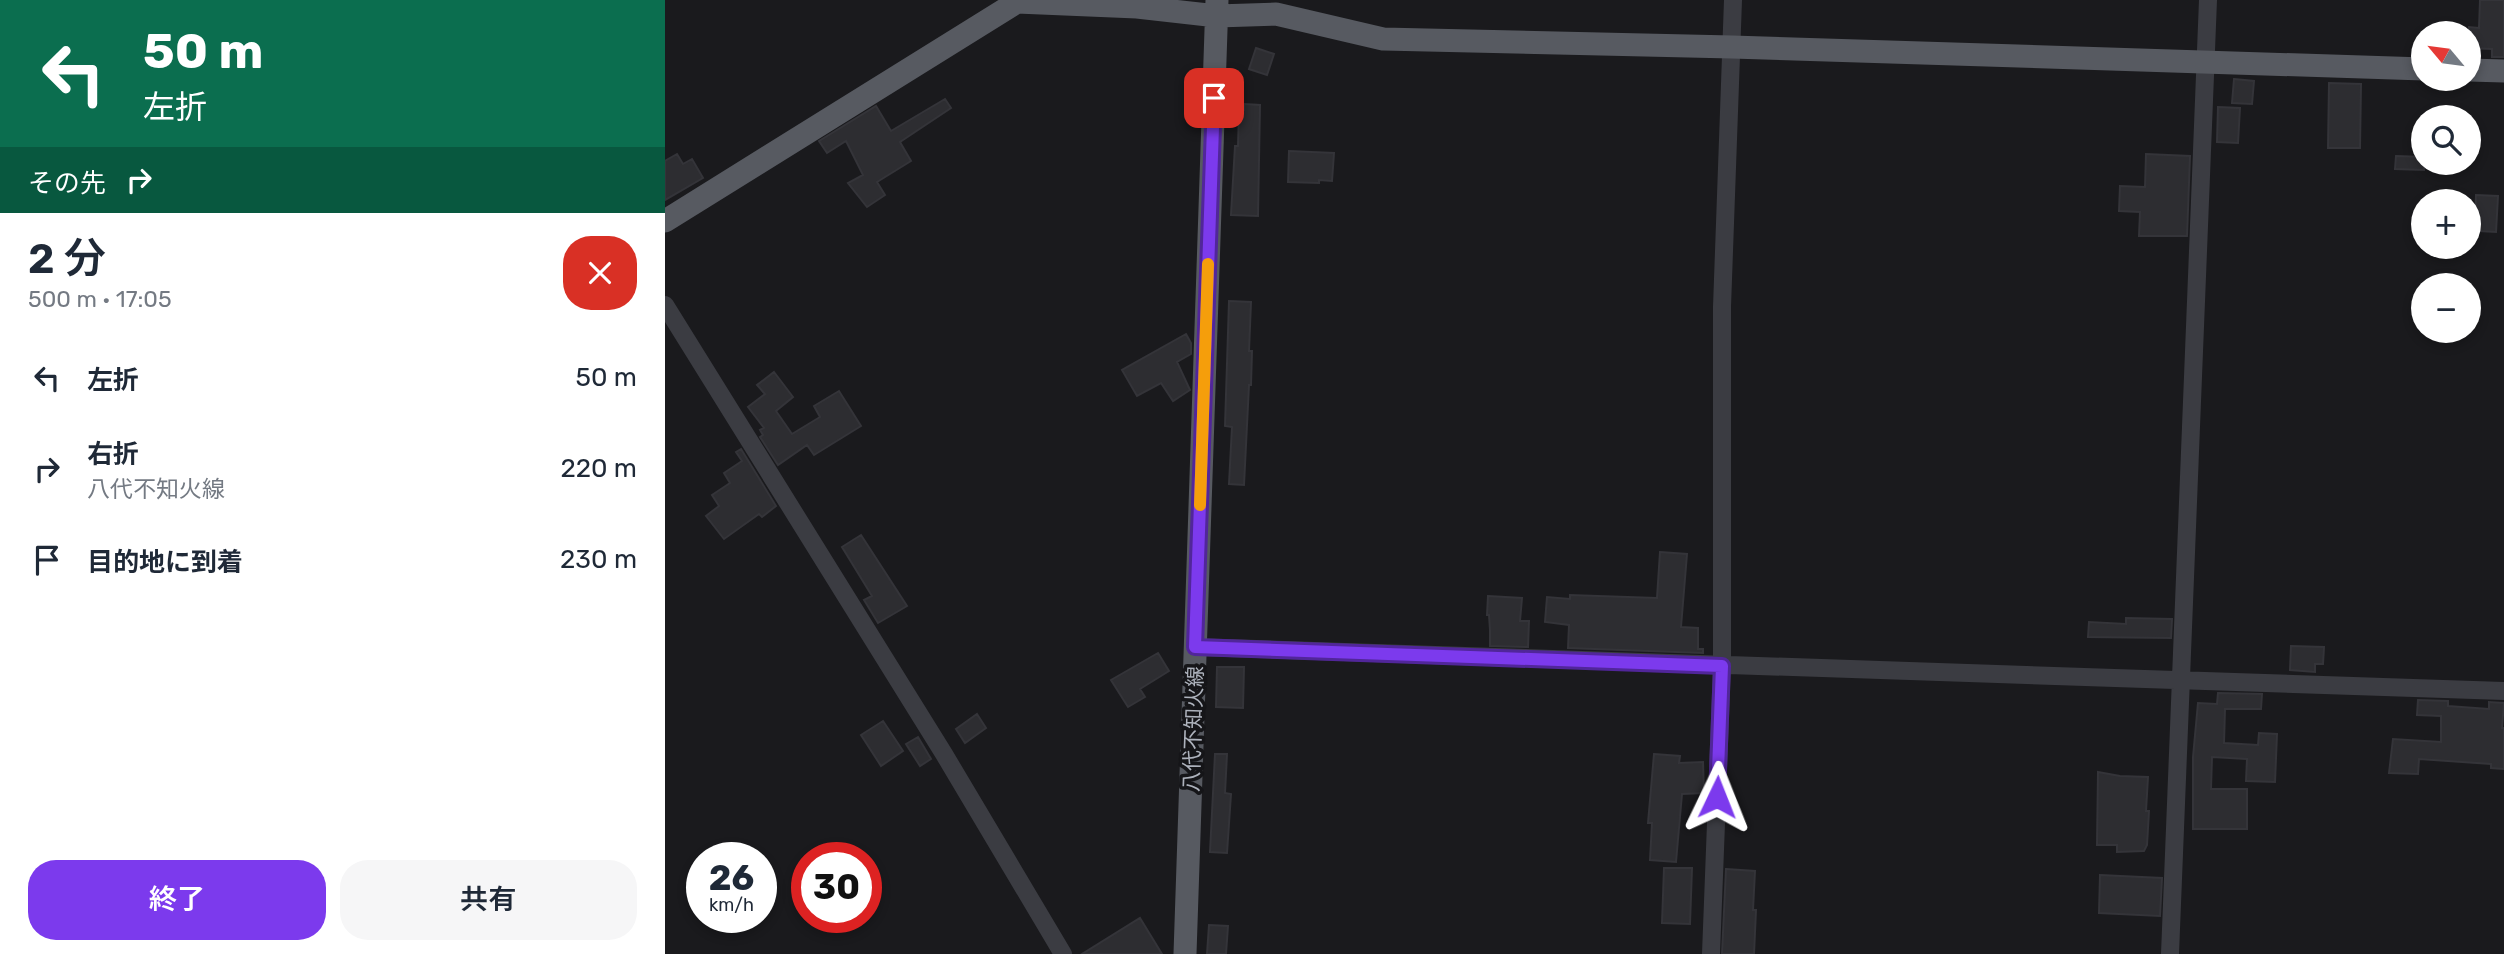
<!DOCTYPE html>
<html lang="ja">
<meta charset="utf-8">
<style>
body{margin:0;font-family:Rubik,"Noto Sans JP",sans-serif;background:#f6f6f7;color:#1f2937;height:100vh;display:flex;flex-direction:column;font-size:26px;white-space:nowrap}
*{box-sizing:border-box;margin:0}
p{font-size:23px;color:#747a83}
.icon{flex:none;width:38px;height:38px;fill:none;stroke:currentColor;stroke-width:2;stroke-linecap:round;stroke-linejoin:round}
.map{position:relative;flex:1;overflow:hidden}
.details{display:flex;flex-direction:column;background:#fff;width:665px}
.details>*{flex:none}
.banner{background:#0b6e4f;color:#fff;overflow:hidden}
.needle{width:46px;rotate:299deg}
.tools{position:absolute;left:1746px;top:21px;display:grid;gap:14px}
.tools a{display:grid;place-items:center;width:70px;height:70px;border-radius:50%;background:#fff;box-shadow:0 4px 10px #0003;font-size:35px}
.speed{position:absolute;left:21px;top:842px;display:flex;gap:14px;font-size:35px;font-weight:700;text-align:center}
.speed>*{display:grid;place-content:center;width:91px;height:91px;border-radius:50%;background:#fff;box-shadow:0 4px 10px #0003;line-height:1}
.speed small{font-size:18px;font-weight:400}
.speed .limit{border:10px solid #d22;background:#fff;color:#111}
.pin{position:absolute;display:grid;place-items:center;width:60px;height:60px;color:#fff;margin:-30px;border-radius:14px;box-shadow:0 4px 10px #0006}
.me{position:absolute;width:77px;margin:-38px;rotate:2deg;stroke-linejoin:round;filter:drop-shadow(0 0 5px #0008)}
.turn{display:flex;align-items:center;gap:24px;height:147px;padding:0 28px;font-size:32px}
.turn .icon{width:91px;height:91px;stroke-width:2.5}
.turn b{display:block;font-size:49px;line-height:60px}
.then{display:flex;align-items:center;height:66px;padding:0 28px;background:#0003;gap:14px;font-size:26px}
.round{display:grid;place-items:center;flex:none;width:74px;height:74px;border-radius:28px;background:#f6f6f7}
.overview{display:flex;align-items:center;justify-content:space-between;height:119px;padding:0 28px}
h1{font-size:42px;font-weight:600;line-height:52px}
.button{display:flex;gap:14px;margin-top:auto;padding:14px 28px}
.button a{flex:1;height:80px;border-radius:28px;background:#7c3aed;color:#fff;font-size:28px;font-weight:600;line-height:80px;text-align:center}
.button a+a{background:#f6f6f7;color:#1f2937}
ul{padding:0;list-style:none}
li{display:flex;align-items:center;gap:21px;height:91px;padding:0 28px}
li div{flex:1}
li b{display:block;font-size:26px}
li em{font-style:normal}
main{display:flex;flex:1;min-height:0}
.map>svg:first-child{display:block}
</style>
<main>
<section class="details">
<div class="banner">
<div class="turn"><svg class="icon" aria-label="left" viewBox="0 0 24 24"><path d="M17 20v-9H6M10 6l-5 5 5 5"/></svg><div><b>50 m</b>左折</div></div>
<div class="then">その先<svg class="icon" aria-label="right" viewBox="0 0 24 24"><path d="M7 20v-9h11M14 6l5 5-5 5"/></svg></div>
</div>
<div class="overview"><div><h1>2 分</h1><p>500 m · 17:05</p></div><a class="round" style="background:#d93025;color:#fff"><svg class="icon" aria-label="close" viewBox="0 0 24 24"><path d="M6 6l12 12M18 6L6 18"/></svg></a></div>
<ul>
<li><svg class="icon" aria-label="left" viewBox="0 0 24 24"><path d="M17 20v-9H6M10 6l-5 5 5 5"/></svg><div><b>左折</b></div><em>50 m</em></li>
<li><svg class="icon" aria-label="right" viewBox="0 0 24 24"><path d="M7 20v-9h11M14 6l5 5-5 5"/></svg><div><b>右折</b><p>八代不知火線</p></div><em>220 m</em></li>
<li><svg class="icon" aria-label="arrive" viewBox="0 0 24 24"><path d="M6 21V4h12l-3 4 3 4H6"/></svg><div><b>目的地に到着</b></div><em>230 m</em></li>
</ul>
<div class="button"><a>終了</a><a>共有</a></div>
</section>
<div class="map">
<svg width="1839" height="954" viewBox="0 0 1839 954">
<rect width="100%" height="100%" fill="#1a1a1d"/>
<!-- building -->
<path fill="#2d2d31" stroke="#343439" stroke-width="2" d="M1815 0H1839V57H1827V49L1804 48V27L1814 28Z
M591 48 609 54 602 75 584 69Z
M1569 79 1589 81 1587 104 1567 103Z
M1664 83 1696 84 1695 148H1663Z
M280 99 286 108 235 142 246 161 212 182 220 195 202 207 183 183 198 175 181 141 162 153 154 141 211 106 226 131Z
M579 104 595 105 593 216 566 215 570 146H573L574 109 579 110Z
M1553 107 1575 108 1573 143 1552 142Z
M624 151 669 153 667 181 654 180V183L623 182Z
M12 154 18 164 27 159 38 178 0 200V161Z
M1481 154 1525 156 1522 236H1474L1475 212 1454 211 1455 186 1480 187Z
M1731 156 1759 157V170L1730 169Z
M1811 195 1833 196 1831 232 1814 231V226H1810Z
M564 301 586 302 584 351H587L586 385H584L579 485 564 484 567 427 560 426Z
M521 334 526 343V354L512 362 525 390 508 401 496 383 472 396 457 370Z
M109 372 128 397 111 411 127 434 155 417 149 406 174 391 196 426 149 455 142 445 113 465 95 437 98 435 95 430 99 428 83 407 100 394 92 385Z
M76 449 111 506 97 517 94 514 59 539 41 516 54 506 47 495 65 483 59 473 77 461 71 452Z
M196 535 242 606 213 623 199 600 207 596 177 547Z
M995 552 1022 554 1016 627 1033 628V649H1038V653L903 648 904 625 880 622 882 597 905 599V595L992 598Z
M823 596 857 598 855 621H864L863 647 825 646V630L824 615H822Z
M1461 618 1507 619 1506 638 1423 637 1424 622 1461 624Z
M1626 646 1659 647 1658 664H1650V672L1625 670Z
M493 653 504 671 475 689 480 697 463 707 446 680Z
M552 667H579L578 708 551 707Z
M1553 693 1597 694 1596 709H1560L1559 743 1593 745 1594 733 1612 734 1610 782 1581 781 1582 759 1547 757 1546 789H1582V829H1528V757L1533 703 1552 704Z
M1753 700 1783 701V706L1824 709V702L1839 703 1837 728H1839V769L1826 768V764L1754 759 1753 774 1724 773 1728 739 1776 742V716L1752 715Z
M312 714 321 728 300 743 291 729Z
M218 721 238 751 216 766 196 735Z
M253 737 266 759 255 766 241 744Z
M550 754H562L560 793 566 794 562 853 545 852Z
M989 754 1015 756 1014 763 1038 762 1039 793 1017 794 1011 862 985 860 987 823H983Z
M1433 772 1455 776 1483 777 1481 811H1484L1482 845 1479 851 1452 852V845H1432Z
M999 868H1027L1025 924 997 923Z
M1061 869 1090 871 1088 910H1091L1089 954H1057Z
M1435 875 1497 878 1495 916 1434 913Z
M475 918 497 954H417Z
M544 925 563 926 561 954H542Z"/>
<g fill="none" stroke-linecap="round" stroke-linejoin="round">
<!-- minor -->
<path stroke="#3b3c42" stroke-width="18" d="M0 305 279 754 398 954
M530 647 1839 691
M1046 954 1057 666V307L1068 0
M1505 954 1543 0"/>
<!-- major -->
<path stroke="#575a61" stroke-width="23" d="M1804 70 1839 71
M0 221 352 2 472 7 552 16 611 14 718 39 1067 47 1759 69
M520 954 552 0"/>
</g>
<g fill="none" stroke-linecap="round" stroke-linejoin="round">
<!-- route casing -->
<g stroke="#51269a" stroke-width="18">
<path id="route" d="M549 98 530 647 1057 666 1052 797"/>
</g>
<!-- route -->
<use href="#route" stroke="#7c3aed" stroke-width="12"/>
<!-- slow -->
<path stroke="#f59e0b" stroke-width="12" d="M535 505 543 264"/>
</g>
<g text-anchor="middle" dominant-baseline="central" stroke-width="7" stroke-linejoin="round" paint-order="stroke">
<!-- street labels -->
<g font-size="21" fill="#adb2bc" stroke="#151518">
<text transform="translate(528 729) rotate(-88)">八代不知火線</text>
</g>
</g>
</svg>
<div class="tools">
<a><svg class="needle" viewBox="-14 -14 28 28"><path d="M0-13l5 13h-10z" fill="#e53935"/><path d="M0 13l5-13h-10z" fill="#747a83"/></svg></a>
<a><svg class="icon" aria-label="search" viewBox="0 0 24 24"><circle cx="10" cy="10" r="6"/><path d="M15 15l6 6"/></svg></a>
<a>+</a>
<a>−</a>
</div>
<div class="speed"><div>26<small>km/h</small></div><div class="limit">30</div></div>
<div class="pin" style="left:549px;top:98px;background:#d93025"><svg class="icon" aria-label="arrive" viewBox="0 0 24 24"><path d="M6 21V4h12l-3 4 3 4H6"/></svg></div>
<svg class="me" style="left:1052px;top:797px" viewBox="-20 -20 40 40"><path d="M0-17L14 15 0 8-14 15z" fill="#7c3aed" stroke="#fff" stroke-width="4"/></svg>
</div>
</main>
